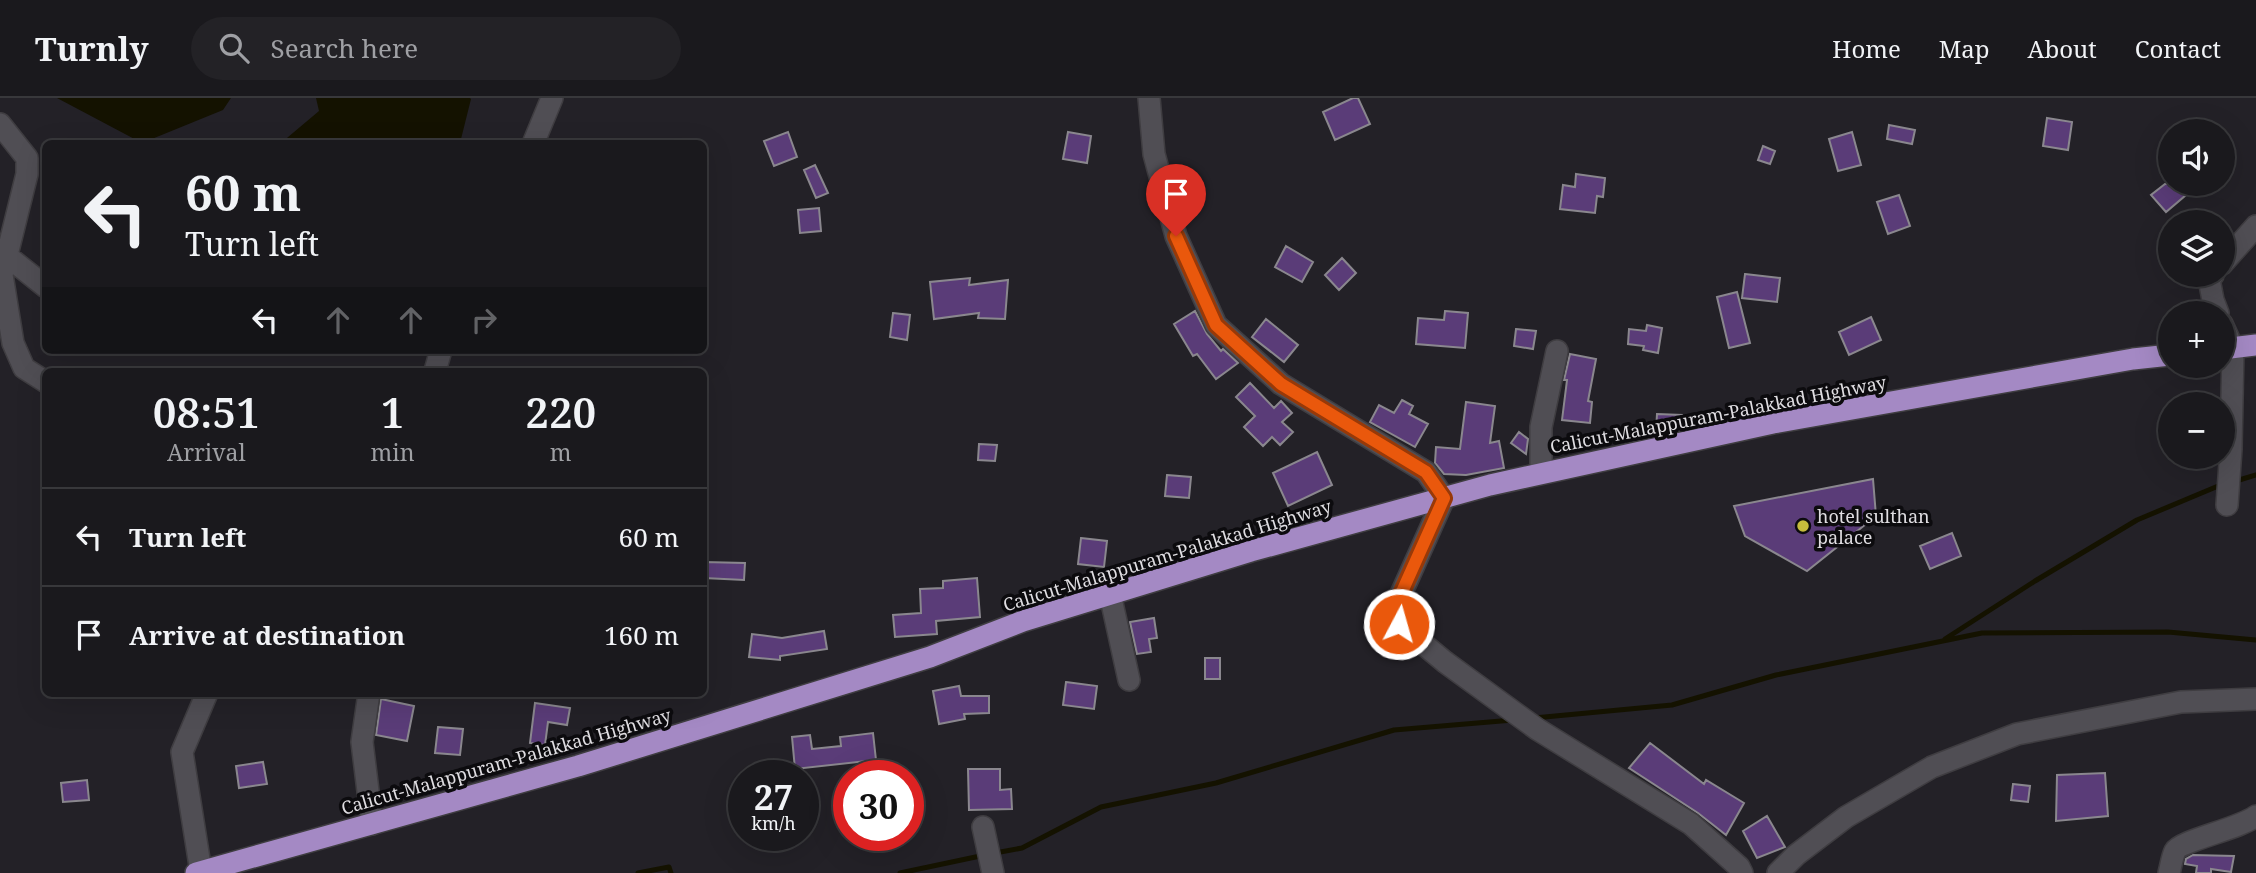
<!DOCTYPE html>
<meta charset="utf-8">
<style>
body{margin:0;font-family:"Noto Serif",serif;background:#232226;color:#f1f3f6;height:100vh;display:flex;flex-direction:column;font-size:26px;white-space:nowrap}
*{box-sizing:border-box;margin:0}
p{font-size:23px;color:#9fa0a4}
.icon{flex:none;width:38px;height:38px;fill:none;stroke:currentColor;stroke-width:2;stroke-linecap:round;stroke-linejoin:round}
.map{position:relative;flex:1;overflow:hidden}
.details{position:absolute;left:42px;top:270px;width:665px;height:329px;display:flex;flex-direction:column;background:#1a191d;border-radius:10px;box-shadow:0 7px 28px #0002,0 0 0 2px #38383b}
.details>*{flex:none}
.banner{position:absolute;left:42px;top:42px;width:665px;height:214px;border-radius:10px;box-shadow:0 7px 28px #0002,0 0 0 2px #38383b;background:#1a191d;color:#f1f3f6;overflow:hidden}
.buttons{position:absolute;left:2158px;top:21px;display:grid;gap:14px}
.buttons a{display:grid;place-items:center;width:77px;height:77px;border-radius:50%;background:#1a191d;box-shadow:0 7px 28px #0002,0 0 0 2px #38383b;font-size:35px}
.speed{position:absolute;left:728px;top:662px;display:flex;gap:14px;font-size:35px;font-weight:700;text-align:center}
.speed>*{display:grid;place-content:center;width:91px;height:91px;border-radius:50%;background:#1a191d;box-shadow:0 7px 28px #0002,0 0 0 2px #38383b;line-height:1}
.speed small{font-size:18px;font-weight:400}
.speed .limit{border:10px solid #d22;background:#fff;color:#111}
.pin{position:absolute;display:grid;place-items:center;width:60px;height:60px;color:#fff;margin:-72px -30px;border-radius:50% 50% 50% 0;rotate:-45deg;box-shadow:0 0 7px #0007}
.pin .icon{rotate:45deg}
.me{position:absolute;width:77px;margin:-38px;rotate:6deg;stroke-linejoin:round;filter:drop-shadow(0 0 5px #0008)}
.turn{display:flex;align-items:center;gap:24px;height:147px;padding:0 28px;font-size:32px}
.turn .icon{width:91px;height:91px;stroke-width:2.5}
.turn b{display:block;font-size:49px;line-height:60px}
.lanes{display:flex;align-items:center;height:66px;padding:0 28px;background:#0003;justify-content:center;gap:35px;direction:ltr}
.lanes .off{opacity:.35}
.eta{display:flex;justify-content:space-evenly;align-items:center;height:119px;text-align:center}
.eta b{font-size:42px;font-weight:600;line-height:49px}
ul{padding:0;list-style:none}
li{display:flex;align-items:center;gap:21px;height:98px;padding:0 28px;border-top:2px solid #38383b}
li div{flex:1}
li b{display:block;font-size:26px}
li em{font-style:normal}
header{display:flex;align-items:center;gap:42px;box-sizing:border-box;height:98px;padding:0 35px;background:#1a191d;border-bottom:2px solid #38383b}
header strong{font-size:33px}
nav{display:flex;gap:38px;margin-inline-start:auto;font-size:24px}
.search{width:490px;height:63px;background:#232226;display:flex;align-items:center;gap:18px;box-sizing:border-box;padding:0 24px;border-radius:38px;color:#9fa0a4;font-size:26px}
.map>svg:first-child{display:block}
</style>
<header>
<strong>Turnly</strong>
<div class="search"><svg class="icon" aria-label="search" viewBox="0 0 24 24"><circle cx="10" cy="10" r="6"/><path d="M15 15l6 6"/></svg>Search here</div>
<nav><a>Home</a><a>Map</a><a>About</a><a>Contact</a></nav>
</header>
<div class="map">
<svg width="2256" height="775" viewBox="0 0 2256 775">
<rect width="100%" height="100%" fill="#232127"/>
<!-- water -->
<path fill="#141200" d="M57 0H231L223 12 142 45Z
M316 0H470L471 1 460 45H281L319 13Z"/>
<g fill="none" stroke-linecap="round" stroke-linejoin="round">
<!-- stream -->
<path stroke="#141200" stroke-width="5" d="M2236 383 2256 377
M1945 541 2035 483 2137 422 2223 386
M1534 620 1672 607 1776 577 1982 535 2168 534 2256 542
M995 755 1022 750 1101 709 1216 685 1394 632 1513 622
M638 775 669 769 671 775
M900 775 985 757"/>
</g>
<!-- building -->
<path fill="#5a3c78" stroke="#8a878e" stroke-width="2" d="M1353 0H1358L1370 26 1335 42 1323 14Z
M2047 20 2072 24 2068 52 2043 48Z
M1889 27 1915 32 1912 46 1887 41Z
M788 34 797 59 774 68 764 43Z
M1068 34 1091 38 1087 65 1063 61Z
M1852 34 1861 67 1838 73 1829 41Z
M1763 48 1775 53 1770 66 1758 62Z
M815 67 828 95 816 100 804 72Z
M1576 76 1605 80 1603 99 1597 98 1595 115 1560 111 1563 87 1575 89Z
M2165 86H2177L2186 97 2166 114 2151 97Z
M1899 97 1910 128 1888 136 1877 104Z
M819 110 821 133 800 135 798 112Z
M1286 148 1313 164 1302 184 1275 169Z
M1342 160 1356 175 1339 192 1325 177Z
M1745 176 1780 180 1777 204 1742 200Z
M970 180 969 187 1008 182 1005 221 978 220 979 215 934 221 930 184Z
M1737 194 1750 245 1729 250 1717 199Z
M1195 213 1207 236 1221 253 1223 251 1238 265 1216 281 1197 256 1193 258 1174 226Z
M1445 213 1468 215 1465 250 1416 246 1418 220 1444 222Z
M893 215 910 217 907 242 890 239Z
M1871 219 1881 242 1849 257 1839 234Z
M1266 221 1298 247 1284 264 1252 239Z
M1647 227 1662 230 1658 255 1643 252 1644 248 1628 246 1629 231 1646 233Z
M1516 231 1536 233 1533 251 1514 248Z
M1570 256 1596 261 1588 303 1592 304 1590 325 1562 322 1567 282H1564Z
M1250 285 1274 310 1281 303 1292 315 1282 324 1293 334 1280 347 1272 339 1263 348 1244 329 1255 318 1236 299Z
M1402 302 1413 308 1409 316 1428 326 1415 349 1370 324 1379 307 1394 315Z
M1466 304 1495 308 1490 345 1499 343 1504 370 1466 377 1444 376 1435 365 1436 349 1460 351Z
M1657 316 1682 317 1681 332 1656 333Z
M1519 334 1528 341 1526 356 1511 345Z
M979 346 997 347 995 363 978 362Z
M1317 354 1332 387 1288 408 1273 375Z
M1167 377 1191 379 1189 400 1165 398Z
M1873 381 1876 418 1807 473 1745 438 1734 408Z
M1952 435 1961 458 1930 471 1920 448Z
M1081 440 1107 443 1104 469 1078 466Z
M704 464 745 465 744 482 704 480Z
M977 480 980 519 936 523 937 536 895 539 893 517 921 515 920 491 943 490V483Z
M1154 520 1157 540 1149 541 1151 554 1137 556 1130 524Z
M824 533 827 551 780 558V562L749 559 752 536 782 540Z
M1205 560H1220V581H1205Z
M1066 584 1097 588 1094 611 1063 607Z
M959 588 961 598H989V615L964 616 965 621 939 626 933 593Z
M381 601 414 608 407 643 376 637Z
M535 605 570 610 567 627 548 624 545 647 530 645Z
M438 629 463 631 460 657 435 655Z
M873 635 876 662 795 671 792 639 810 637 812 651 841 648 840 639Z
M1650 645 1704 686 1706 682 1744 705 1726 737 1698 715 1629 670Z
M263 664 267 686 239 690 236 668Z
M968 671H1000V692L1011 691 1012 711 969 712Z
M2105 675 2108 718 2056 723 2057 677Z
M87 682 89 702 63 704 61 685Z
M2013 686 2030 688 2028 704 2011 702Z
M1767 718 1785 749 1757 760 1743 733Z
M2193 757 2234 758 2231 774 2211 771V775H2196L2197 768 2185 766 2186 761Z"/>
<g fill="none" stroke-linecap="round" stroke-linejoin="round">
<!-- minor casing -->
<g stroke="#3f3d41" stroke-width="24">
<path id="minor" d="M1149 0 1154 56 1176 138 1216 227 1281 286 1426 374 1444 400 1397 505 1399 526 1445 564 1537 631 1691 726 1739 769 1742 775
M0 26 27 60V76L2 177 13 245 24 270 46 284
M533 46 552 0
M7 158 46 189
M2222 166 2256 128
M2213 177 2209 181 2213 202 2218 215
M2222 226 2233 250 2231 351 2227 407
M435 273 441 252
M1541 375V329L1557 253
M1110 496 1129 582
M369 595 362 644 372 726
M983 729 993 775
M201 774 182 654 207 595
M1778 775 1796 757 1846 719 1932 669 2017 636 2181 604 2256 601
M2169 775C2171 768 2172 759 2175 753 2180 743 2241 730 2256 718"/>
</g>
<!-- highway casing -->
<g stroke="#3f3d41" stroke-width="24">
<path id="highway" d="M2222 251 2256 247
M196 775 578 668 930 559 1023 523 1251 453 1490 387 1773 325 2133 261 2170 257"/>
</g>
<!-- minor -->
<use href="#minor" stroke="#504e54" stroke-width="21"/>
<!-- highway -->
<use href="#highway" stroke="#a489c4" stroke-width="21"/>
</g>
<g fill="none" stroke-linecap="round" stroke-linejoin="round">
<!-- route casing -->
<g stroke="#983908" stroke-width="18">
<path id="route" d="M1176 138 1216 227 1281 286 1426 374 1444 400 1397 505 1399 526"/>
</g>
<!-- route -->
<use href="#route" stroke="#ea580c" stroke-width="12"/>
</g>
<!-- markers -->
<circle fill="#c6bc3c" stroke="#0c0b0e" stroke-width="2.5" cx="1803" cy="428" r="7"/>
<g text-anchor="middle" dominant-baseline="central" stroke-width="7" stroke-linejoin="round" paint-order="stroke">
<!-- street labels -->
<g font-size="18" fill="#dfdde1" stroke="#0c0b0e">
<text transform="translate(1718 316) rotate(-11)">Calicut-Malappuram-Palakkad Highway</text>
<text transform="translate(1167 457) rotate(-17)">Calicut-Malappuram-Palakkad Highway</text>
<text transform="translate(506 663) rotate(-16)">Calicut-Malappuram-Palakkad Highway</text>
</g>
<!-- poi labels -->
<g font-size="18" fill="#dfdde1" stroke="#0c0b0e" text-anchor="start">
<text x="1817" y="418">hotel sulthan<tspan x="1817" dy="21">palace</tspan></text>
</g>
</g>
</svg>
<div class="buttons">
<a><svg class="icon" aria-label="sound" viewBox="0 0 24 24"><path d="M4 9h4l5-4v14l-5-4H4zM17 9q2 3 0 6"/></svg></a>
<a><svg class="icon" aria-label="layers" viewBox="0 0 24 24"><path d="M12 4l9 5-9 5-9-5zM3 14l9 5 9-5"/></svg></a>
<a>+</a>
<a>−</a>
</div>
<div class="speed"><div>27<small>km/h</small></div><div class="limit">30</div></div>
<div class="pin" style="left:1176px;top:138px;background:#d93025"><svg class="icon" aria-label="arrive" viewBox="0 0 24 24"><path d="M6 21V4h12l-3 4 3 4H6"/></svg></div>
<svg class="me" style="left:1399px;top:526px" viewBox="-20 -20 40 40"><circle r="17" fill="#ea580c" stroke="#fff" stroke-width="3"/><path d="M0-11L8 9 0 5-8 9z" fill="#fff"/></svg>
<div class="banner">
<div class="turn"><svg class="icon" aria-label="left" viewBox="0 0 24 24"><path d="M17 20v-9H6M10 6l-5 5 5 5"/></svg><div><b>60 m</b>Turn left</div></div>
<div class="lanes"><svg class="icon" aria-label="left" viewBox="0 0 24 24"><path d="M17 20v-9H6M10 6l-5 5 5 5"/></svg><svg class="icon off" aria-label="ahead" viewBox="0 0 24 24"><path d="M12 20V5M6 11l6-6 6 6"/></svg><svg class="icon off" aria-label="ahead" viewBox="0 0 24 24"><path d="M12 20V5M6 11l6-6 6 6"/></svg><svg class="icon off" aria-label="right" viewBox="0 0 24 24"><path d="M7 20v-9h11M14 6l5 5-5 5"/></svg></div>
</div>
<section class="details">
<div class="eta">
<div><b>08:51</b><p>Arrival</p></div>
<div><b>1</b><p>min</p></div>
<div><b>220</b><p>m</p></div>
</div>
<ul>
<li><svg class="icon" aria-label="left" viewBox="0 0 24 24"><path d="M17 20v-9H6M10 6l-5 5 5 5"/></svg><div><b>Turn left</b></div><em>60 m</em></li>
<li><svg class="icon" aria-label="arrive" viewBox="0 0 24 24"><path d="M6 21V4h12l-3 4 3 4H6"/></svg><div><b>Arrive at destination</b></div><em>160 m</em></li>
</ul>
</section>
</div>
